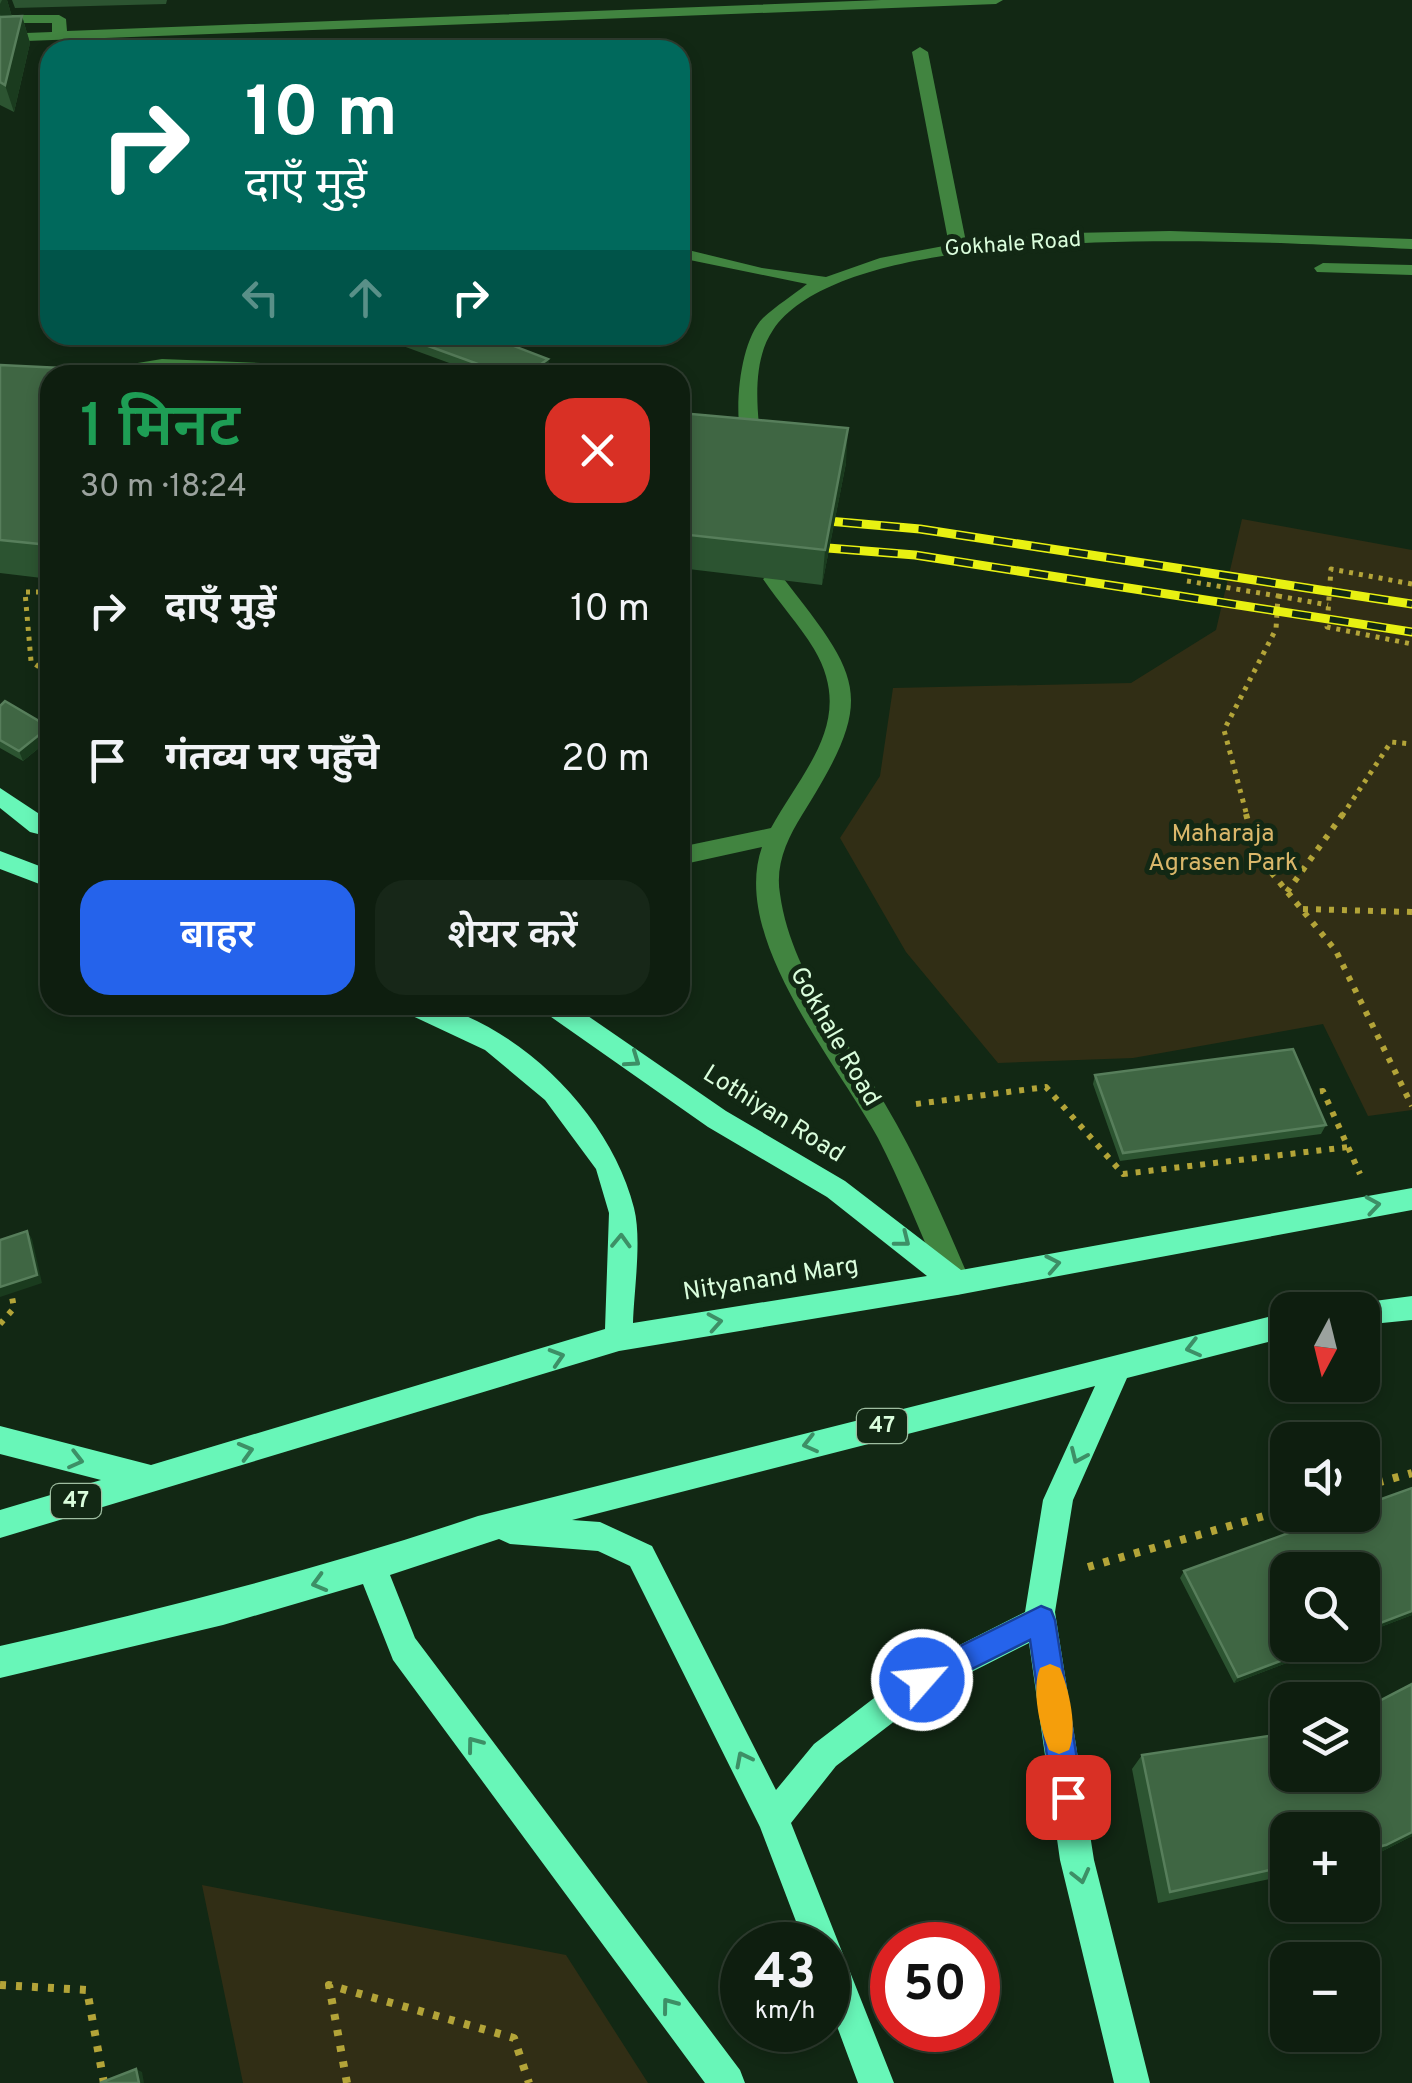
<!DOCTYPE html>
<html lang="hi">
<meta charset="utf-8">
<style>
body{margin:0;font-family:Overpass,"Noto Sans Devanagari",sans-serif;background:#172718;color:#f1f3f6;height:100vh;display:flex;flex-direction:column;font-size:38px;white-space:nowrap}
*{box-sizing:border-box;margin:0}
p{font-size:32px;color:#9ba29e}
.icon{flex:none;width:55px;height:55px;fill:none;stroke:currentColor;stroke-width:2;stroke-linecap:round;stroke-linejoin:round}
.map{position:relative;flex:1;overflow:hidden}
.panel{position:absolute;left:40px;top:365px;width:650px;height:650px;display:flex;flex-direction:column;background:#0e1e0f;border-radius:30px;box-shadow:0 5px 15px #0003,0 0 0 2px #2e3c2f}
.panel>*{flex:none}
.guide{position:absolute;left:40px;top:40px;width:650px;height:305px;border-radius:30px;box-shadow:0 5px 15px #0003,0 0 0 2px #2e3c2f;background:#00695c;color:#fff;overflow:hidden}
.needle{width:65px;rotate:187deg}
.fabs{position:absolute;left:1270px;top:1292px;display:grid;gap:20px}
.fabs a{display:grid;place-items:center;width:110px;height:110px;border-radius:20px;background:#0e1e0f;box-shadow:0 5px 15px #0003,0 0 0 2px #2e3c2f;font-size:50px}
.speed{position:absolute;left:720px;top:1922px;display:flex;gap:20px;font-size:50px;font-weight:700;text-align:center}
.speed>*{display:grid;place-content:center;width:130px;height:130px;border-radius:50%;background:#0e1e0f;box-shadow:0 5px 15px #0003,0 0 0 2px #2e3c2f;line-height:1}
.speed small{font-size:25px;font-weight:400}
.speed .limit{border:15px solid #d22;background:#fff;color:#111}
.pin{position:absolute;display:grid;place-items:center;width:85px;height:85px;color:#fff;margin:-42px;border-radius:20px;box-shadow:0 5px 15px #0006}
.me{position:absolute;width:110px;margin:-55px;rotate:63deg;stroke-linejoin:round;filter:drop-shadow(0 0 8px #0008)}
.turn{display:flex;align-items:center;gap:35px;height:210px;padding:0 40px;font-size:45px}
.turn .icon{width:130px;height:130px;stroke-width:2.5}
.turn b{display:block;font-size:70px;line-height:85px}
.lanes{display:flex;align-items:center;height:95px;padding:0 40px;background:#0003;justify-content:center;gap:50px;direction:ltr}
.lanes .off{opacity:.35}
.round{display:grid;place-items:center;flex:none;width:105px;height:105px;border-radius:30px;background:#172718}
.summary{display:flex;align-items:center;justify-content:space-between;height:170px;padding:0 40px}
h1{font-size:60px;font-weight:600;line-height:75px;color:#1e9e55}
.action{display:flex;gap:20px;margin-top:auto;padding:20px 40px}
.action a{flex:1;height:115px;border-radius:30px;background:#2563eb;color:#fff;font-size:40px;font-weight:600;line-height:115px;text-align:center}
.action a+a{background:#172718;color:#f1f3f6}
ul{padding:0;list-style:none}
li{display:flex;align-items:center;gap:30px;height:150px;padding:0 40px}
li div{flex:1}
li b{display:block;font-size:38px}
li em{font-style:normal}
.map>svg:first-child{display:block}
</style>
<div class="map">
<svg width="1412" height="2083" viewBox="0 0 1412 2083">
<rect width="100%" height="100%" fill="#122814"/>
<!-- green -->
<path fill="#312e15" d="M1242 519 1412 550V1110L1368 1116 1323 1024 1133 1058 998 1063 906 952 840 838 880 776 893 688 1131 683 1216 630Z
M202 1885 566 1955 648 2083H243Z"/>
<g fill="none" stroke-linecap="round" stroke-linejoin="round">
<!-- path-far2 -->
<path stroke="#b3a438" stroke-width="5" stroke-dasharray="4 6" stroke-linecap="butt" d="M1187 581 1278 596 1276 629 1224 730 1247 816
M1412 584 1331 569 1327 627 1412 644
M50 592H25L31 661 50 675
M1278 596 1328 605
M1342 816 1391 742 1412 744"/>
<!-- path-far1 -->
<path stroke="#b3a438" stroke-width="6" stroke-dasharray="5 8" stroke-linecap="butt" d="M1246 814 1257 855 1336 951 1412 1106
M1287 892 1343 814
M1303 909 1412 912
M1307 1093 1323 1091 1360 1174
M916 1104 1046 1087 1123 1174 1348 1147
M0 1324 14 1308 10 1286"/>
<!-- path -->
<path stroke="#b3a438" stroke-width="8" stroke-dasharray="6 10" stroke-linecap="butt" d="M1362 1487 1412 1473
M1088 1567 1288 1509
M0 1985 87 1990 104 2083
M347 2083 329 1985 514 2038 529 2083"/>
<!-- minor -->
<path fill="#418440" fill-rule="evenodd" d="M881 0H1003L996 4 0 42V34L52 32V23H0V15H59L66 19 67 31Z
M920 47 928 52 966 242 1071 233 1170 231 1412 239V249C1281 243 851 213 773 330 751 362 757 413 762 449L752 455 745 453C732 422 738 343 763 318 776 306 793 295 807 284L680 258V248L762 268 826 277 880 258 949 245 912 52Z
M1323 263 1412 265V275L1317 272 1314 268Z
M162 359 412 369 421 375 162 369 131 375H92L101 369Z
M773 572 780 574C863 680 877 696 802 815 787 839 775 865 780 894 791 973 846 1037 885 1104 919 1161 945 1222 971 1283L967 1292 957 1295 947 1292C923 1241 904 1188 878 1138 836 1061 730 938 762 847L680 865V847L771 828C804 768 856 720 814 649 799 624 779 603 763 579Z"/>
<!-- major -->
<path fill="#68f6b8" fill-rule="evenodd" d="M0 788 50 821V837L30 832 0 808Z
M0 851 50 870V888L0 869Z
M401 1005C413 1005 428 1003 439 1006 527 1032 612 1119 634 1208 642 1239 634 1290 633 1323L927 1276 827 1197 708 1127 544 1012 541 1005H572L726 1111 845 1181 961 1270 1412 1188V1210L957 1295 619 1351 0 1538V1510L101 1480 0 1454V1426L151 1465 605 1329 609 1213 596 1169 545 1100 485 1050 404 1012Z
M1412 1296V1320L1362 1325V1310H1350L1352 1304Z
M1288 1312V1337L1127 1378 1073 1500 1055 1612 1094 1860 1150 2083H1114L1060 1860 1029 1643 934 1691 836 1766 791 1823 894 2083H858L828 2002V1945H805L760 1827 630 1566 598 1551 510 1544 499 1539 390 1575 415 1638 740 2070 745 2083H705L393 1660 363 1584 223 1625 0 1678V1646C162 1609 321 1569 478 1516ZM1095 1386 1043 1500 1025 1612 912 1669 814 1744 776 1790 652 1546 600 1522 572 1520Z"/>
<!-- rail casing -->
<g stroke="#e8f112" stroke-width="9">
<path id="rail" d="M805 519 920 529 1412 604
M803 546 915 555 1412 632"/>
</g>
<!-- rail -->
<use href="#rail" stroke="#122814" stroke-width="6" stroke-dasharray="19" stroke-linecap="butt"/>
</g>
<!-- wall -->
<path fill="#2c5431" d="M0 0H7L12 17 22 16 30 43 14 112 0 105Z
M12 0H167L166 4 15 8Z
M373 335H485L548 359 549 369 540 375H482Z
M0 365 50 375V579L0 573Z
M680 413 846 463 822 585 680 568Z
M0 706 50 729V739L23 761 0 748Z
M1095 1075 1326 1125 1321 1134 1120 1161 1093 1084Z
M1412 1488V1615L1362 1634 1288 1645H1334L1234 1683 1180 1578 1184 1571Z
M1142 1755 1412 1836 1369 1858 1362 1859V1830H1288V1875L1158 1903 1132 1769Z"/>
<!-- shaded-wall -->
<path fill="#1a3b1e" d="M2 0H7L13 20 6 34 0 14V4Z
M22 16 30 43 14 112 5 85Z
M548 359 549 369 540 375H526Z
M848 428 846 463 822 585 825 550Z
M49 727 50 739 23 761 19 751Z
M27 1231 32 1239 42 1283 0 1297V1287Z
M1412 1611V1615L1362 1634V1630Z
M1323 1645H1334L1234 1683 1238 1677Z
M1412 1832V1836L1369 1858 1386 1845Z
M136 2069 142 2072 144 2083H139Z"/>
<!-- building -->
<path fill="#3f6643" stroke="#577e5b" stroke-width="2.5" d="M22 16 5 85 0 82V17Z
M398 335H485L548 359 526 375H508Z
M0 365 208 375H50V545L0 540Z
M680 413 848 428 825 550 680 534Z
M5 701 49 727 19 751 0 740V706Z
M1293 1049 1326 1125 1123 1153 1095 1075Z
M27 1231 37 1275 0 1287V1240Z
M1412 1488V1611L1362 1630V1570H1288V1645H1323L1238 1677 1184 1571 1338 1515H1362V1506Z
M1412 1684V1832L1386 1845 1362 1850V1830H1288V1866L1170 1892 1142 1755 1288 1733V1775H1362V1710Z
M136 2069 139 2083H100Z"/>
<!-- one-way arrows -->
<defs><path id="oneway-chevron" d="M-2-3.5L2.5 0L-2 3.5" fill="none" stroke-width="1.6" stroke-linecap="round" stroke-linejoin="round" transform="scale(2.5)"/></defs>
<g stroke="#3d8f66">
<use href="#oneway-chevron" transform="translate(633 1060) rotate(35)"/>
<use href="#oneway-chevron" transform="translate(1373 1205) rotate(-9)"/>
<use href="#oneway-chevron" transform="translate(903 1240) rotate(38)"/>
<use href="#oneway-chevron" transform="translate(621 1241) rotate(-88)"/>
<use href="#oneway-chevron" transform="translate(1053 1264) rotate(-11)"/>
<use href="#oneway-chevron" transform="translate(715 1322) rotate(-10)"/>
<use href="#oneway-chevron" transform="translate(1193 1348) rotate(166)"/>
<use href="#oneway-chevron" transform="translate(557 1357) rotate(-17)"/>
<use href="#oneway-chevron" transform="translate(810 1444) rotate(166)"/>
<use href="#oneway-chevron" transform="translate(246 1451) rotate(-16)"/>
<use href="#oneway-chevron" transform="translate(1078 1456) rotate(114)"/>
<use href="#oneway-chevron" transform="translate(76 1460) rotate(14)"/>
<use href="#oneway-chevron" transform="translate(319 1583) rotate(164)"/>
<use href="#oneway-chevron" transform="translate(474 1744) rotate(-127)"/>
<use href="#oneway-chevron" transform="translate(743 1759) rotate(-117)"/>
<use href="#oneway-chevron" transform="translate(1081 1876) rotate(76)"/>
<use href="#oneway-chevron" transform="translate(669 2005) rotate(-127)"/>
</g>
<!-- route -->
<path fill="#2563eb" stroke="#184099" stroke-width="2.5" d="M1041 1606 1051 1610 1055 1620 1083 1797 1078 1807 1068 1812 1057 1807 1053 1797 1030 1640 922 1694 912 1690 908 1680 912 1670Z"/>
<!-- slow -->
<path fill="#f59e0b" d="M1050 1664 1060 1668C1069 1689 1078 1729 1069 1750L1059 1754 1049 1750C1040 1729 1031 1689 1040 1668Z"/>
<g text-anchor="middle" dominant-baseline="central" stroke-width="10" stroke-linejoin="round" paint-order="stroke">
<!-- far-street labels -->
<g font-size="22" fill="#dafddc" stroke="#122814">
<text transform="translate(1013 245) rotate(-4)">Gokhale Road</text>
</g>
<!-- shield labels -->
<g fill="#122814" stroke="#9ebda0" stroke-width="2.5">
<rect x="857" y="1409" width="50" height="34" rx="8"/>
<rect x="51" y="1484" width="50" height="34" rx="8"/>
</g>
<g font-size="22" font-weight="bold" fill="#dafddc">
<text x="882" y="1426">47</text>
<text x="76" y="1501">47</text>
</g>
<!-- park labels -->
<g font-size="25" fill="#dab76a" stroke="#122814">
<text x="1223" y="835">Maharaja<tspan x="1223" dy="29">Agrasen Park</tspan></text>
</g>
<!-- street labels -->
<g font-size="25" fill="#dafddc" stroke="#122814">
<text transform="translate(834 1037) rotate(60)">Gokhale Road</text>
<text transform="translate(773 1115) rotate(32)">Lothiyan Road</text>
<text transform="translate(771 1280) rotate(-9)">Nityanand Marg</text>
</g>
</g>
</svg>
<div class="fabs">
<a><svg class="needle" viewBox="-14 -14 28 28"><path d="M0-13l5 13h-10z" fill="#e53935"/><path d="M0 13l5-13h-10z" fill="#9ba29e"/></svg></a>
<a><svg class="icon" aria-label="sound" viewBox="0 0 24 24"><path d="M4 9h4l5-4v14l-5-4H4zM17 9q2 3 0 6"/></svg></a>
<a><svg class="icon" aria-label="search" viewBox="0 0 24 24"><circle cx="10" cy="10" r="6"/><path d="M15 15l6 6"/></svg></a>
<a><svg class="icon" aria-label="layers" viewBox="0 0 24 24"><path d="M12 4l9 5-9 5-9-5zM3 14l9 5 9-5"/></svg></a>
<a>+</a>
<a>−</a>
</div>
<div class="speed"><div>43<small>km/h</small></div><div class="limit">50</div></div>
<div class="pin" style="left:1068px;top:1797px;background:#d93025"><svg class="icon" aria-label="arrive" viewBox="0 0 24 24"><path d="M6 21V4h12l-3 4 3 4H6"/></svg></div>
<svg class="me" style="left:922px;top:1680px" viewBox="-20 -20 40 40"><circle r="17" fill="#2563eb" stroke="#fff" stroke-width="3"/><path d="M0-11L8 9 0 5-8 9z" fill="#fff"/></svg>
<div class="guide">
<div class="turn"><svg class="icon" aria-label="right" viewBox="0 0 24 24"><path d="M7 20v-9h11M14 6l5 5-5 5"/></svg><div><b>10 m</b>दाएँ मुड़ें</div></div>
<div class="lanes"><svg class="icon off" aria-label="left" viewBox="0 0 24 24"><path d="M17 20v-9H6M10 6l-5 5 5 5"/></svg><svg class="icon off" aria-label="ahead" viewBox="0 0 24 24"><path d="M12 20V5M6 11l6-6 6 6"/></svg><svg class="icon" aria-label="right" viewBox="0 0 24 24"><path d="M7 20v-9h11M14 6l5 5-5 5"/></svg></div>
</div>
<section class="panel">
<div class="summary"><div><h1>1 मिनट</h1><p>30 m · 18:24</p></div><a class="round" style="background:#d93025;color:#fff"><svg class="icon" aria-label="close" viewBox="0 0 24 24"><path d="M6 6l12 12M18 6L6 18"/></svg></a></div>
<ul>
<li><svg class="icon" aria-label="right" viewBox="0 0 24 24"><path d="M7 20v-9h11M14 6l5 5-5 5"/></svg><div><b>दाएँ मुड़ें</b></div><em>10 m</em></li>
<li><svg class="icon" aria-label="arrive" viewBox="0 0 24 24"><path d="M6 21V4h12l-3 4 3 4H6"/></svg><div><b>गंतव्य पर पहुँचे</b></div><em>20 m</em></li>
</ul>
<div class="action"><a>बाहर</a><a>शेयर करें</a></div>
</section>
</div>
